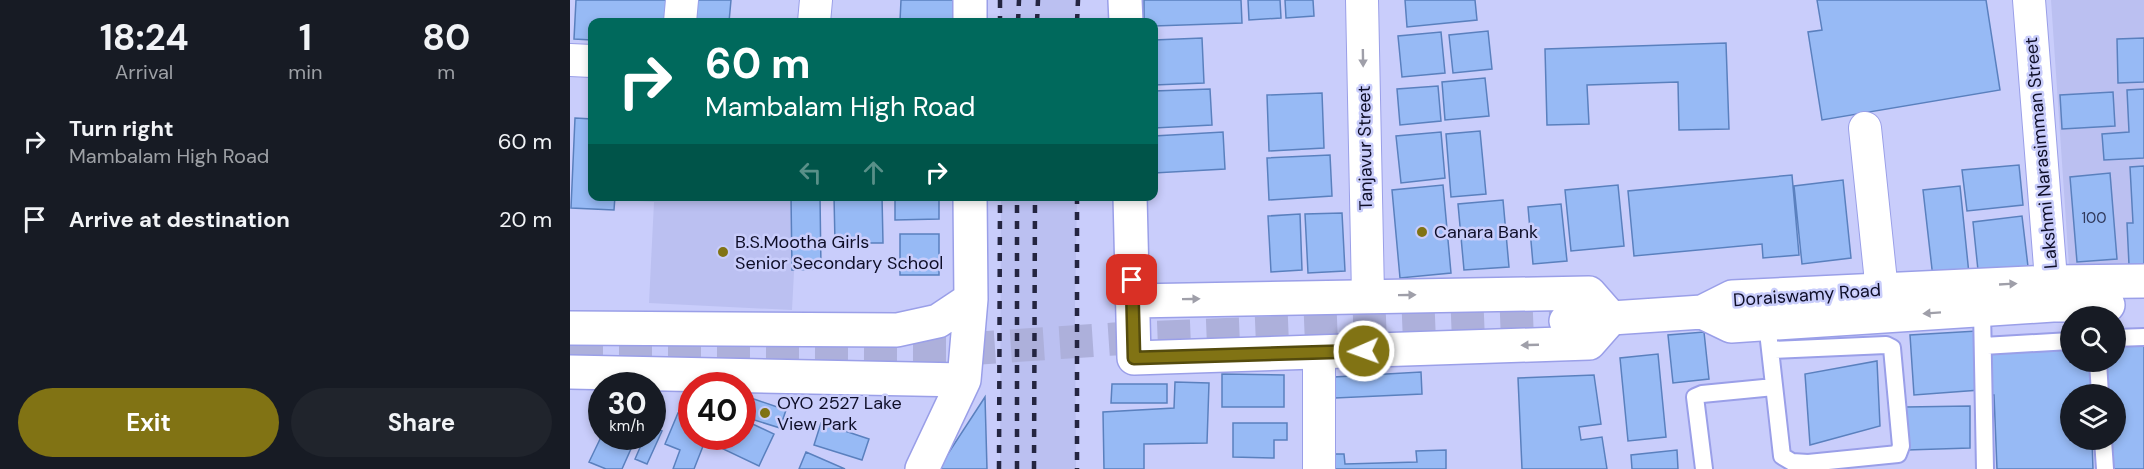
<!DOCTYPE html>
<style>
body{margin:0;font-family:"DM Sans",sans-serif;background:#20242c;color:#f1f3f6;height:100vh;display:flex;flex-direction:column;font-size:22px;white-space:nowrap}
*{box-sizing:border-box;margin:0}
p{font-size:20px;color:#9ea1a6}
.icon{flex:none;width:33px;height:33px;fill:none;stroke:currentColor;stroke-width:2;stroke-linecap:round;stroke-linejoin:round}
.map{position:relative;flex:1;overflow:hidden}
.side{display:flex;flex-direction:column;background:#171b24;width:570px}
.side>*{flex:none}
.hud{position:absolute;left:18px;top:18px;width:570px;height:183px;border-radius:12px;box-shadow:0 3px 9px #0003;background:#00695c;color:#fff;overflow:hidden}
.buttons{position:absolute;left:1490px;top:306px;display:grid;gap:12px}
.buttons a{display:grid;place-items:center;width:66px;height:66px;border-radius:50%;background:#171b24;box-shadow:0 3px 9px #0003;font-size:30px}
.speed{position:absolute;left:18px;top:372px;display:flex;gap:12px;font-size:30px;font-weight:700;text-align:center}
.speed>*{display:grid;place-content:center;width:78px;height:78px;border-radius:50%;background:#171b24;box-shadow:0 3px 9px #0003;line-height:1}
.speed small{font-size:15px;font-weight:400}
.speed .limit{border:9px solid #d22;background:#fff;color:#111}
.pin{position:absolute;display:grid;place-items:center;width:51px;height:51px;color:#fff;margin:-26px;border-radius:12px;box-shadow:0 3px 9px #0006}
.me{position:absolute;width:66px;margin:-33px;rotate:268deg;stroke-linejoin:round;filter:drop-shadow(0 0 4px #0008)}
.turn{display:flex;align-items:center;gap:21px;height:126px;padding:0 18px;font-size:27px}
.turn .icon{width:78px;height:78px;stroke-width:2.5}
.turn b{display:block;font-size:42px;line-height:51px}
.lanes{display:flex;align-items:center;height:57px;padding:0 18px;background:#0003;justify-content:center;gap:30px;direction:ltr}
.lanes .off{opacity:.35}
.eta{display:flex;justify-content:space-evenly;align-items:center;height:102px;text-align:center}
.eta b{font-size:36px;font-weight:700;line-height:42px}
.primary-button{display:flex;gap:12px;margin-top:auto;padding:12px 18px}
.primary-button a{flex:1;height:69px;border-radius:36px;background:#817314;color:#fff;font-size:24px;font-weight:700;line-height:69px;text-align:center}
.primary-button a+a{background:#20242c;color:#f1f3f6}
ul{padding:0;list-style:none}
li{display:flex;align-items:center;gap:18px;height:78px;padding:0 18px}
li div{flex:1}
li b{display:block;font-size:22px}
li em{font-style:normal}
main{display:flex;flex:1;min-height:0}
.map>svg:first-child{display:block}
</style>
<main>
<section class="side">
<div class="eta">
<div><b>18:24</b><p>Arrival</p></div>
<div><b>1</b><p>min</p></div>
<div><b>80</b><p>m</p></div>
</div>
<ul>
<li><svg class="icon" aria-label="right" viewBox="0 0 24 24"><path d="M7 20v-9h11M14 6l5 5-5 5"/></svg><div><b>Turn right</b><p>Mambalam High Road</p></div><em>60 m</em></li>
<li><svg class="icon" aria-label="arrive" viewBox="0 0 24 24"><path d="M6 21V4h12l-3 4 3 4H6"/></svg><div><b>Arrive at destination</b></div><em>20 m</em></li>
</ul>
<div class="primary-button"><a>Exit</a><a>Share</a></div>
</section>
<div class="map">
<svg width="1574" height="469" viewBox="0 0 1574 469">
<rect width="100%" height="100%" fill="#c9cdfb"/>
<!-- built -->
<path fill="#bbc0f1" d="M430 0H510V22H430Z
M1481 0H1574V263L1499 266Z
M52 196 228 197 222 310 79 303 84 202 52 200Z
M431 197H507L505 308 506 469H430Z"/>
<!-- building -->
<path fill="#97baf5" stroke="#5a80be" stroke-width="1.5" d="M6 0H102L101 22H22V40L4 39Z
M119 0H161L159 22H118Z
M331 0H394L392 22 330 21Z
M574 0H671L672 23 584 26V22H574Z
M678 0H710L711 18 679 20Z
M715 0H743L744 16 716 18Z
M835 0H905L907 20 837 27Z
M1247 0H1416L1430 90 1252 120 1238 32 1252 30Z
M918 31 922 69 883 73 879 35Z
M871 32 875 73 832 77 828 36Z
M632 38 634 83 584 85V40Z
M1574 38V82L1548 83 1547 39Z
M1156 43 1159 129 1109 130 1108 82 1017 85 1019 124 977 125 975 49Z
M915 78 919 116 875 120 872 82Z
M868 86 871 121 830 125 827 89Z
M640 89 642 125 584 128V91Z
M1574 89V158L1534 160 1532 134 1559 132 1557 90Z
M1543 92 1545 126 1492 129 1490 95Z
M752 93 754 148 699 151 697 95Z
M5 118 22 119V196H45L44 210 1 208Z
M910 131 916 194 881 197 876 134Z
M653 132 655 169 584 173V136Z
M871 132 875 178 831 183 826 136Z
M760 155 762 196 699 200 697 158Z
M1449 165 1453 205 1397 211 1392 170Z
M1574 166V265H1559L1557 223H1563L1560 167Z
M1540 173 1547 259 1507 262 1500 177Z
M1222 175 1229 255 1193 258 1192 244 1064 256 1058 191Z
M1273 180 1281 258 1232 264 1224 186Z
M873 185 881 273 830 278 822 190Z
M1048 185 1054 246 1001 251 995 190Z
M1390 186 1399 274 1363 278 1353 190Z
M221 196H250L251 269 222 270Z
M264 196H312L313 243H265Z
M325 196H369V219L325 220Z
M933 200 939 267 894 270 888 204Z
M991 204 997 261 963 264 958 207Z
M772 213 775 271 738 273 735 214Z
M730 214 732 270 701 272 698 216Z
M1452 216 1459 275 1409 280 1403 222Z
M330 234H369V275H330Z
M1407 331 1410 390 1344 395 1340 335Z
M1134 332 1139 379 1103 383 1098 335Z
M1574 342V469H1536L1534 440H1545V394H1532L1530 362H1545V344Z
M1500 346V362H1524L1526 394H1500V440H1522L1523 469H1427L1424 395H1417L1415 350Z
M1088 354 1096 437 1058 441 1050 358Z
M1307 361 1310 426 1240 445 1235 374Z
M851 372 852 394 765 398 764 377Z
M652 374 714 375V407H652Z
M1024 375 1031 424 1009 427 1011 440 1032 437 1037 469H952L948 378Z
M605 382 639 383 637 443 574 444V469H534L533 412 604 408Z
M542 384H597V403H541Z
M415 397 417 469H368Z
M181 398 216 410 210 428 175 417Z
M1400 406V448L1337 450 1336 407Z
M108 413 122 418V436H137L124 469H103L110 450 95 444Z
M172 419 204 434 189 466 151 448 156 436H172Z
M251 423 299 439 292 460 244 445Z
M663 423H717V440H704V458L663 457Z
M82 427 92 431 77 464 65 459 75 436H82Z
M32 435V436H51L64 442 52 469H36L19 462Z
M876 450V469H760V454H774L775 464 847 462 846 451Z
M1107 450 1108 469H1062L1061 455Z
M236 452 275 469H229Z"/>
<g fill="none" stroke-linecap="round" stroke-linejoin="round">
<!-- secondary-tunnel -->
<path stroke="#adb0db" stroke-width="33" stroke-dasharray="33 16" stroke-linecap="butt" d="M0 349 380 350 544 339 996 321"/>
<!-- service casing -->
<g stroke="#9a9fe8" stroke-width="20">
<path id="service" d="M1412 310 1415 469
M1197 323 1212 456 1222 462 1238 463 1328 454 1331 446 1322 348 1316 345 1200 350
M1545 338 1574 337
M1413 346 1500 341
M1528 362 1530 394
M1533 440 1535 469
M1134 469 1125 397 1132 394 1204 387"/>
</g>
<!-- minor casing -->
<g stroke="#9a9fe8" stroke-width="34">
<path id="minor" d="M792 0 798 295
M1459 0 1483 305
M110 22 112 0
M244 22 246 0
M0 60 22 61
M1295 128 1311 282 1314 290
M749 352V469"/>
</g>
<!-- tertiary casing -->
<g stroke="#9a9fe8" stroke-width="36">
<path id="tertiary" d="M555 0 556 22
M400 22V0
M560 196 564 358 1019 343 1041 318 1019 293 562 301
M0 328 327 330 368 321 401 299
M0 372 394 380
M352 469 394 380 401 299 400 196"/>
</g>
<!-- secondary casing -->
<g stroke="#9a9fe8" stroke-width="36">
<path id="secondary" d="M1132 312 1161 326 1483 305H1538
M996 321 1132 312 1162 297 1482 282 1574 281"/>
</g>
<!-- service -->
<use href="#service" stroke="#fff" stroke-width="16"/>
<!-- minor -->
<use href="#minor" stroke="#fff" stroke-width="32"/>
<!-- tertiary -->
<use href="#tertiary" stroke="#fff" stroke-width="33"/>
<!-- secondary -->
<use href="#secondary" stroke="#fff" stroke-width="33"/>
<!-- rail -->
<path stroke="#242541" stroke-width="4.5" stroke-dasharray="8 8" stroke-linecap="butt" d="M430 0V22
M448 22 449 0
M467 22 468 0
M507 22 508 0
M507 196V469
M429 469 430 196
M447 469V196
M464 469 465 196"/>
</g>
<!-- one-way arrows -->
<defs><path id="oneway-solid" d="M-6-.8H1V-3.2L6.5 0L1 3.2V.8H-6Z" transform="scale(1.5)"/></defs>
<g fill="#9f9fa9">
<use href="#oneway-solid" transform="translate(793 58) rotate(89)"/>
<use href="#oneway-solid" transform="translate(1438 284) rotate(-3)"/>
<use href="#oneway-solid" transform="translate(837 295) rotate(-1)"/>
<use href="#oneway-solid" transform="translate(621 299) rotate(-1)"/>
<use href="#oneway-solid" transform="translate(1362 313) rotate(176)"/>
<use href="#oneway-solid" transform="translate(960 345) rotate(178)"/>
</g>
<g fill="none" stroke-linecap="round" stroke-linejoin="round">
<!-- route casing -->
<g stroke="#544b0d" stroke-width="15">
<path id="route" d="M562 280 564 358 794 351"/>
</g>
<!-- route -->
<use href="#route" stroke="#817314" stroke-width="10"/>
</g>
<!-- markers -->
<g fill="#817314" stroke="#c9cdfb" stroke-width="2">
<circle cx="852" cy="232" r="6"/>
<circle cx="153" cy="252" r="6"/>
<circle cx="195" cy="413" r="6"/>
</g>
<g text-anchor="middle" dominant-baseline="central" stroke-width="5" stroke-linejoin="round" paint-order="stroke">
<!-- number labels -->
<g font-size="15" fill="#30395b">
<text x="1524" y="218">100</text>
</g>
<!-- street labels -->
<g font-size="18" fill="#0e0e28" stroke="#c9cdfb">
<text transform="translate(795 148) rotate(-91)">Tanjavur Street</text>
<text transform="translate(1471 153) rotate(-95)">Lakshmi Narasimman Street</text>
<text transform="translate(1237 295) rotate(-4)">Doraiswamy Road</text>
</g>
<!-- poi labels -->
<g font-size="18" fill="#0e0e28" stroke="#c9cdfb" text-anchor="start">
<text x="864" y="232">Canara Bank</text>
<text x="165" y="242">B.S.Mootha Girls<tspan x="165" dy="21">Senior Secondary School</tspan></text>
<text x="207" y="403">OYO 2527 Lake<tspan x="207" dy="21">View Park</tspan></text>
</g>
</g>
</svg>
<div class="buttons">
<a><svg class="icon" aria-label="search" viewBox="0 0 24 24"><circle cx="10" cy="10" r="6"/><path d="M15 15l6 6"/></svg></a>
<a><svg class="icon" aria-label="layers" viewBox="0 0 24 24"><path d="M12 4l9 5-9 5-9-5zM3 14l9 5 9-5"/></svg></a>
</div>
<div class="speed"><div>30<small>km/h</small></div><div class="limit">40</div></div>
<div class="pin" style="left:562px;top:280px;background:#d93025"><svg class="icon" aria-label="arrive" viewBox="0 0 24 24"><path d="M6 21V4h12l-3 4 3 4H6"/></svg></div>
<svg class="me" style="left:794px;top:351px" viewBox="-20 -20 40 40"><circle r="17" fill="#817314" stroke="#fff" stroke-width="3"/><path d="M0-11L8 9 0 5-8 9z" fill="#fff"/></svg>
<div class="hud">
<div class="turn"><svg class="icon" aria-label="right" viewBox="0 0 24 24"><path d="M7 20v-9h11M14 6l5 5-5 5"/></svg><div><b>60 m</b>Mambalam High Road</div></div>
<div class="lanes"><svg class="icon off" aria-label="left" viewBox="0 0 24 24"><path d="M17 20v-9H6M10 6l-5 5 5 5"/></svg><svg class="icon off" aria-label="ahead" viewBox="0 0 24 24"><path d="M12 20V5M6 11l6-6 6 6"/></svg><svg class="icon" aria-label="right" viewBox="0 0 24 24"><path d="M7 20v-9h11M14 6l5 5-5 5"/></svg></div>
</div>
</div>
</main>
